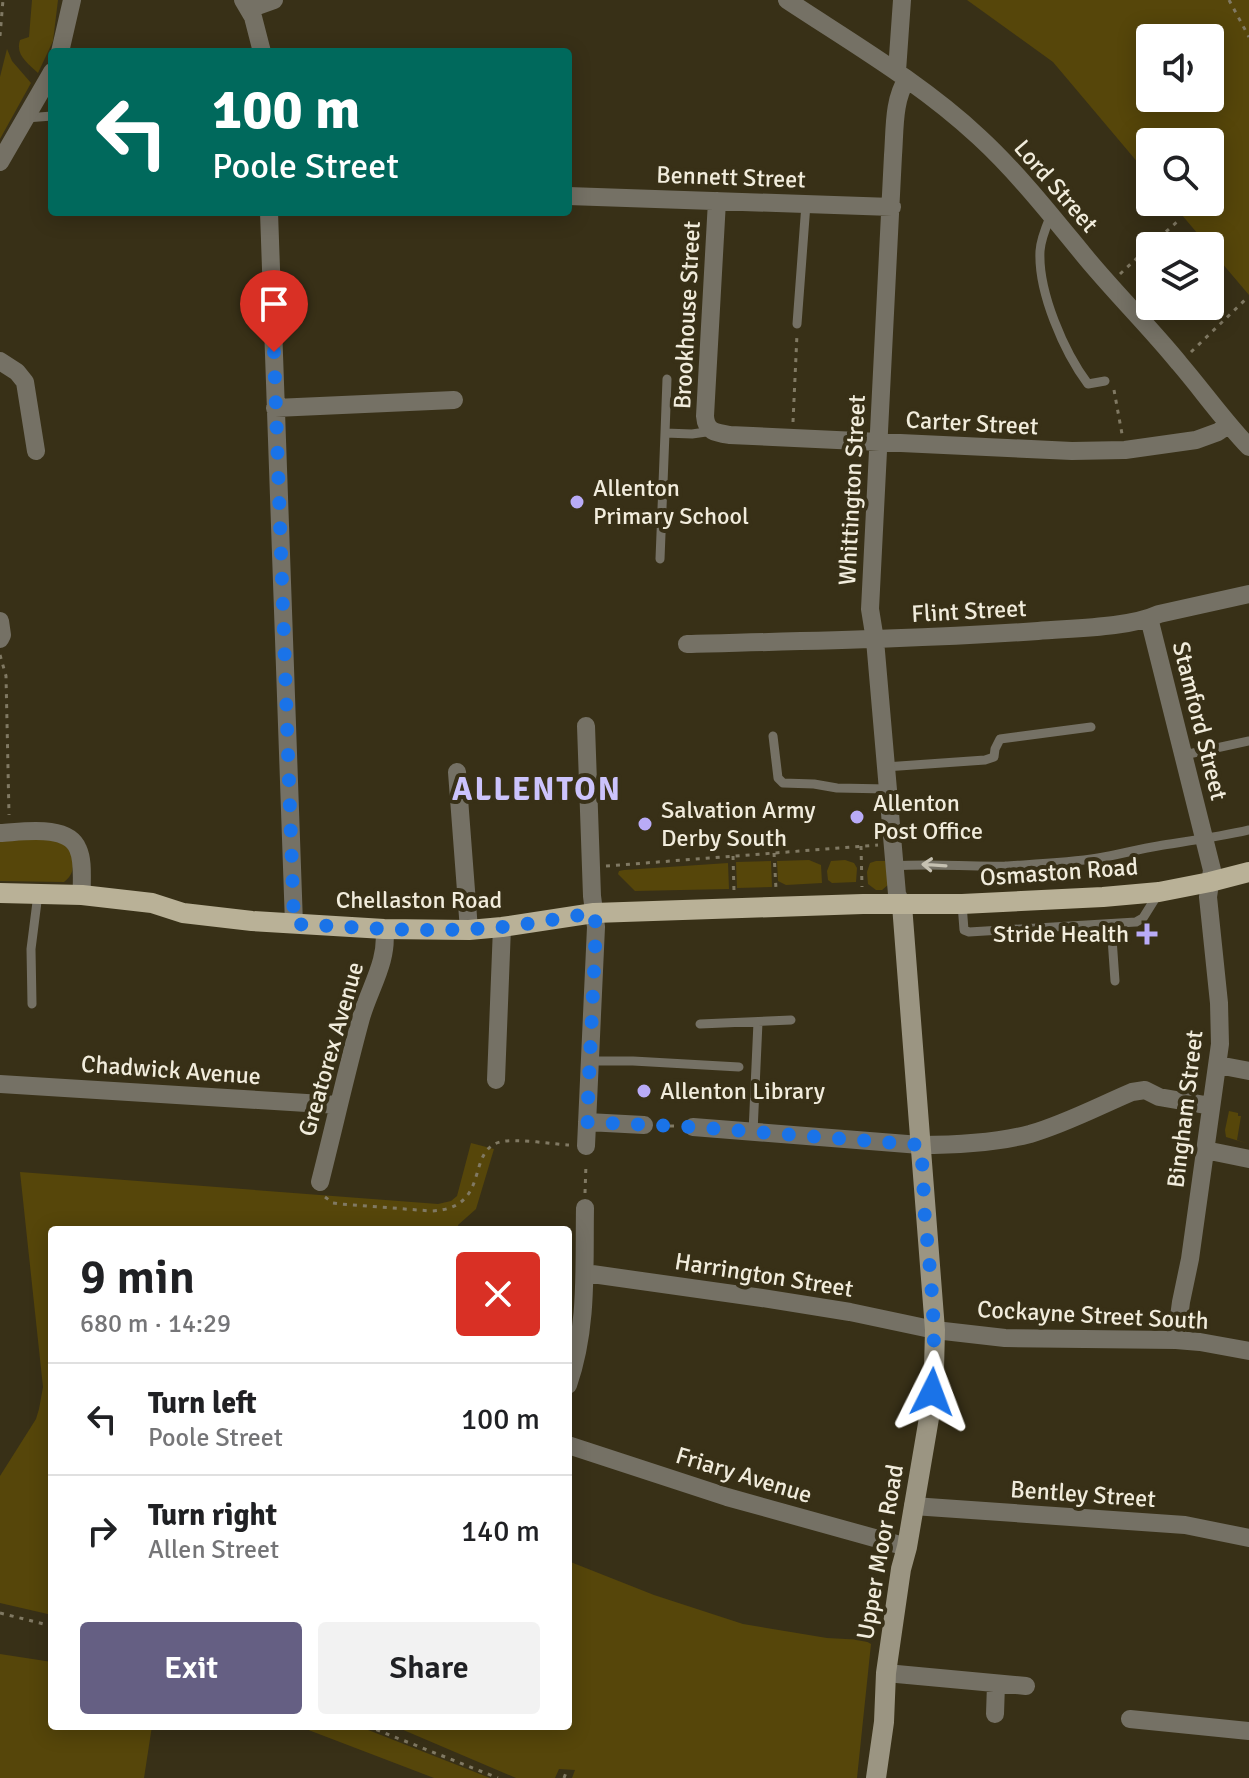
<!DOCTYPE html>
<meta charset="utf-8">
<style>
body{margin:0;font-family:Signika,sans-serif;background:#f2f2f2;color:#202124;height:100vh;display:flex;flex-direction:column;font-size:30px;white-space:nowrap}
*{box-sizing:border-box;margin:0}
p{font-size:26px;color:#757577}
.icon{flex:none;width:44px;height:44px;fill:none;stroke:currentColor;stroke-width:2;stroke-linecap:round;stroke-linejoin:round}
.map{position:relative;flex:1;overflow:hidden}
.side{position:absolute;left:48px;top:1226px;width:524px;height:504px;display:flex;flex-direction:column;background:#fff;border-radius:8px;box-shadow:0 4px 20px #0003}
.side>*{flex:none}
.banner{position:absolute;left:48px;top:48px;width:524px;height:168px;border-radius:8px;box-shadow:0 4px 20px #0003;background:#00695c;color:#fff;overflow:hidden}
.buttons{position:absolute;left:1136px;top:24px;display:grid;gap:16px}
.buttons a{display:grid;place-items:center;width:88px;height:88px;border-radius:8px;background:#fff;box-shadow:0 4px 20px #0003;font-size:40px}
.pin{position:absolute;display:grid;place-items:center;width:68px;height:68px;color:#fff;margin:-82px -34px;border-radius:50% 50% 50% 0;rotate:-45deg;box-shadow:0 0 8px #0007}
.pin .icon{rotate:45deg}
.me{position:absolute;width:88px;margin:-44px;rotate:3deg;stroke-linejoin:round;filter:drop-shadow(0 0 6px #0008)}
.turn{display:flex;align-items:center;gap:28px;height:168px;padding:0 32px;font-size:36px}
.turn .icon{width:104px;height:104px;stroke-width:2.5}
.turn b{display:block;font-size:56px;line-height:68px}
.round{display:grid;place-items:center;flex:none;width:84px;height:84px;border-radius:8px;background:#f2f2f2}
.summary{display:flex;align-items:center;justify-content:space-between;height:136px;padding:0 32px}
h1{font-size:48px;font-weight:600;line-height:60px}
.button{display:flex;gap:16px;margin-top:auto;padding:16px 32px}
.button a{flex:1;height:92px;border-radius:8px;background:#655f83;color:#fff;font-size:32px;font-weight:600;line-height:92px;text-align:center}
.button a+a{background:#f2f2f2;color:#202124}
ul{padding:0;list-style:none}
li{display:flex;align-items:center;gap:24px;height:112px;padding:0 32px;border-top:2px solid #e0e0e0}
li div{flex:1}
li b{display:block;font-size:30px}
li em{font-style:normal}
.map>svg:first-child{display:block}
</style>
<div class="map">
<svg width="1249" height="1778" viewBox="0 0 1249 1778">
<rect width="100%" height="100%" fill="#383017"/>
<!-- green -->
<path fill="#56460a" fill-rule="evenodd" d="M32 0H58L53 41 38 73C28 63 15 55 20 40L29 37Z
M967 0H1249V295L1210 249V246H1208L1171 202H1210V142H1150V177L1053 62ZM1150 38H1210V98H1150Z
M7 49 12 61 31 83 0 139V77Z
M0 838H56L71 851C73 864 76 873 64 882L0 881Z
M809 860 821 865 822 883 786 885 778 881 777 861Z
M845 860 854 863 857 868 856 882 832 883 828 880 827 871 831 861Z
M771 861 772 887 737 888 736 862Z
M876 861H885L889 884 882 890H876L868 884 867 872 870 863Z
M728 863 729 889 635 891 618 874 619 871 624 870Z
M1229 1111 1238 1113V1116H1241L1237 1140 1249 1144 1226 1137 1225 1130Z
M471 1143 494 1149 476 1209 458 1225V1230H52V1615L0 1603V1476L36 1419 39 1409 43 1387 20 1172 438 1204 451 1201 457 1196Z
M568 1561 654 1595 743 1624 827 1638 864 1640 871 1644 857 1778H572L575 1770 559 1769 555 1778H516L394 1726H568Z
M0 1654 52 1662V1726H152L144 1778H0Z
M298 1726H358L490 1778H434Z"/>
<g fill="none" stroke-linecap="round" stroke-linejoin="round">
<!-- path -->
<path stroke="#807963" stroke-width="3" stroke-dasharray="4 6" stroke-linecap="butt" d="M1229 0 1249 37
M0 36 3 0
M1151 245 1178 221
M1120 274 1150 246
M1191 352 1246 299
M1114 390 1122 434
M793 422 797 334
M0 655 6 676 9 815
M861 846 862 887
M774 853 776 889
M733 856 734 892
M606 866 878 845
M660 1126H677
M585 1193 586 1164
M325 1197 333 1203 340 1204 431 1211C492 1209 465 1151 500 1142 516 1138 551 1144 569 1145
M0 1613 52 1626
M367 1726 498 1778
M564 1778 567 1770"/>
<!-- lane -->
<path stroke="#757165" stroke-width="9" d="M26 118 52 116
M1051 215C1046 227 1041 238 1040 251 1038 292 1064 352 1088 384L1105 381
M797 324 806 204
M665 433 667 379
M660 559 665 433 692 434 713 431
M773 736 778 778 783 783 814 784 837 788 888 789
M1184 755 1249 741
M885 767 985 760 994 757 995 749 1000 739 1091 727
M894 866C931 863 968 867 1005 866 1036 864 1067 863 1098 858 1118 855 1138 849 1158 846 1189 841 1219 837 1249 830
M962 904 964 930 969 932 1136 922 1143 918 1158 894
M1111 924 1115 981
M32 1004 31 949 38 894
M700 1024 791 1020
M589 1061H633L739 1067
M753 1132 758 1022"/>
<!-- street -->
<path stroke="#757165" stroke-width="18" d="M243 0 253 17 262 52
M787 0C852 43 921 83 979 137 1017 172 1051 215 1083 254 1114 292 1149 326 1179 363 1203 391 1224 421 1249 447
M249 9 274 0
M60 52 72 0
M897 71 902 0
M0 162 52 72
M568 196 892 207
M717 201 705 416C706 432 716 433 730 435L1072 451 1125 450 1196 440 1218 432 1228 425
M269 212 294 924
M0 361 17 372 25 382 36 451
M275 408 454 400
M1149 618 1212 870 1208 897 1219 1003 1220 1044 1190 1259 1181 1302 1176 1340
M0 621 2 635 0 639
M687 644C804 641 921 639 1038 631 1072 628 1129 628 1159 614L1249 594
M586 726 592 896 596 927 586 1146
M457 772 469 930
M0 833C23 832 68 824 78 849 84 862 81 881 82 895
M902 905 897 894 875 640 870 609 893 155C895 130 893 100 907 79
M1218 1065 1249 1071
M496 1080 502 927
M0 1084 339 1105
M587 1122 644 1125
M693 1127 920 1145C955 1145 995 1143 1030 1134 1065 1124 1099 1106 1132 1092L1145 1090 1159 1097 1211 1106
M1205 1150 1249 1159
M320 1182C334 1127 346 1073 361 1018 369 989 389 960 384 929
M585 1273 762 1298 850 1312 935 1330 1005 1338 1176 1340 1200 1342 1249 1351
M568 1385C588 1328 584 1268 585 1208
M568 1445 727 1497 907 1547
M913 1506 1185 1525 1249 1538
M886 1673 1026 1686
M995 1714 996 1684
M1130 1719 1249 1731"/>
<!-- secondary -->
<path stroke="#9b9582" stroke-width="20" d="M876 1778 884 1722 886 1673 901 1569 907 1547 929 1418 934 1369 935 1330 902 905"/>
<!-- primary -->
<path stroke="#b9b197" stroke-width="20" d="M0 893 82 895 152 903 183 913 252 921 384 929 469 930 502 927 594 913 863 904H962L1103 897 1159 892 1210 882 1249 872"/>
</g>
<!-- one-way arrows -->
<defs><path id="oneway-shaft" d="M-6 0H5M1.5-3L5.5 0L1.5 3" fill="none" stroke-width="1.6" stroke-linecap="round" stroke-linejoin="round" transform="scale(2)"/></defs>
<use stroke="#c6c1b2" href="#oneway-shaft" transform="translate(934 865) rotate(-176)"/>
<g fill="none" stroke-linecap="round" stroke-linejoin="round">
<!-- route -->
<path stroke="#1a73e8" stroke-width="14" stroke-dasharray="0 25.2" d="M274 352 294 924C353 927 413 932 472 929 513 928 553 919 594 913L596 927 587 1122 693 1127 920 1145C924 1170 923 1194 925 1219 931 1278 937 1333 932 1392"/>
</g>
<!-- markers -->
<g fill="#b9abf7" stroke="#383017" stroke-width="3">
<circle cx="577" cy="502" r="8"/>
<circle cx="857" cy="817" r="8"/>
<circle cx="645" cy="824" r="8"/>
<path d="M1143 922h8v8h8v8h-8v8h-8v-8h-8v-8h8z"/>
<circle cx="644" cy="1091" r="8"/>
</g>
<g text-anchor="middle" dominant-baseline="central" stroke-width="8" stroke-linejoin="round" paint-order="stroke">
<!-- street labels -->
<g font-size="24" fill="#f1ecdc" stroke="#383017">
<text transform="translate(731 177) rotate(2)">Bennett Street</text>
<text transform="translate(1056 186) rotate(49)">Lord Street</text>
<text transform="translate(687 315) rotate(-87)">Brookhouse Street</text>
<text transform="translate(972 423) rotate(3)">Carter Street</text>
<text transform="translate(852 490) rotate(-87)">Whittington Street</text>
<text transform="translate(969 611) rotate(-3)">Flint Street</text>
<text transform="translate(1200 721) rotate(76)">Stamford Street</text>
<text transform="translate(1059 872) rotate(-4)">Osmaston Road</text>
<text x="419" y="900">Chellaston Road</text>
<text transform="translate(331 1049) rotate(-74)">Greatorex Avenue</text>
<text transform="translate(171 1070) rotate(4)">Chadwick Avenue</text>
<text transform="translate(1185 1109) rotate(-83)">Bingham Street</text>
<text transform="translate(764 1275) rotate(9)">Harrington Street</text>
<text transform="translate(1093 1315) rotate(3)">Cockayne Street South</text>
<text transform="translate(744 1475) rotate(17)">Friary Avenue</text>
<text transform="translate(1083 1494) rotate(4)">Bentley Street</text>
<text transform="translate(880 1552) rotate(-80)">Upper Moor Road</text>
</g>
<!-- poi labels -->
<g font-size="24" fill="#f1ecdc" stroke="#383017" text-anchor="start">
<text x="593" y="488">Allenton<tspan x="593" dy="28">Primary School</tspan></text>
<text x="873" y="803">Allenton<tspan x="873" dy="28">Post Office</tspan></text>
<text x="661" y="810">Salvation Army<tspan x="661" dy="28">Derby South</tspan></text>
<text x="1129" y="934" text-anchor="end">Stride Health</text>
<text x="660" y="1091">Allenton Library</text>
</g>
<!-- district labels -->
<g font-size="32" font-weight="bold" letter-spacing="2" fill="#ccc3fc" stroke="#383017">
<text x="537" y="789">ALLENTON</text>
</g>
</g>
</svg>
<div class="buttons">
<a><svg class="icon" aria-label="sound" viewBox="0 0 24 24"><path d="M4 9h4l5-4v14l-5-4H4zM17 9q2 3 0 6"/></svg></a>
<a><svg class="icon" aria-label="search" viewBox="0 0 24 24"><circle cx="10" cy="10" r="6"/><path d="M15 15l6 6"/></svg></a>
<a><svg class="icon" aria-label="layers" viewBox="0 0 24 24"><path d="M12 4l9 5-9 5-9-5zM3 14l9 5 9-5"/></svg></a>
</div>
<div class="pin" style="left:274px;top:352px;background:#d93025"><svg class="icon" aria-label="arrive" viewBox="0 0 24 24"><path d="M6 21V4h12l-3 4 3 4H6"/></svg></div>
<svg class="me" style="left:932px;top:1392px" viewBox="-20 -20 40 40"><path d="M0-17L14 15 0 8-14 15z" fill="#1a73e8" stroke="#fff" stroke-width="4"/></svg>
<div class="banner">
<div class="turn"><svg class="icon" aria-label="left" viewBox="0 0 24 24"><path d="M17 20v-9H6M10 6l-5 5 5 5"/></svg><div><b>100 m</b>Poole Street</div></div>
</div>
<section class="side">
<div class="summary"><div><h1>9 min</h1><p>680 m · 14:29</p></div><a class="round" style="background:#d93025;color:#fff"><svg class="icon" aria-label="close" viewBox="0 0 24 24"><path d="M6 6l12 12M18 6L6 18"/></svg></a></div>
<ul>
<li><svg class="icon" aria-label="left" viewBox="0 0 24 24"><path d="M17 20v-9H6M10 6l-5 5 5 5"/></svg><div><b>Turn left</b><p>Poole Street</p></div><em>100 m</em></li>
<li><svg class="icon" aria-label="right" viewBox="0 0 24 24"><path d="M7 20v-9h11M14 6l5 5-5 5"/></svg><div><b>Turn right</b><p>Allen Street</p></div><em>140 m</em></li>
</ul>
<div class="button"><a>Exit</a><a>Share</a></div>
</section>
</div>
